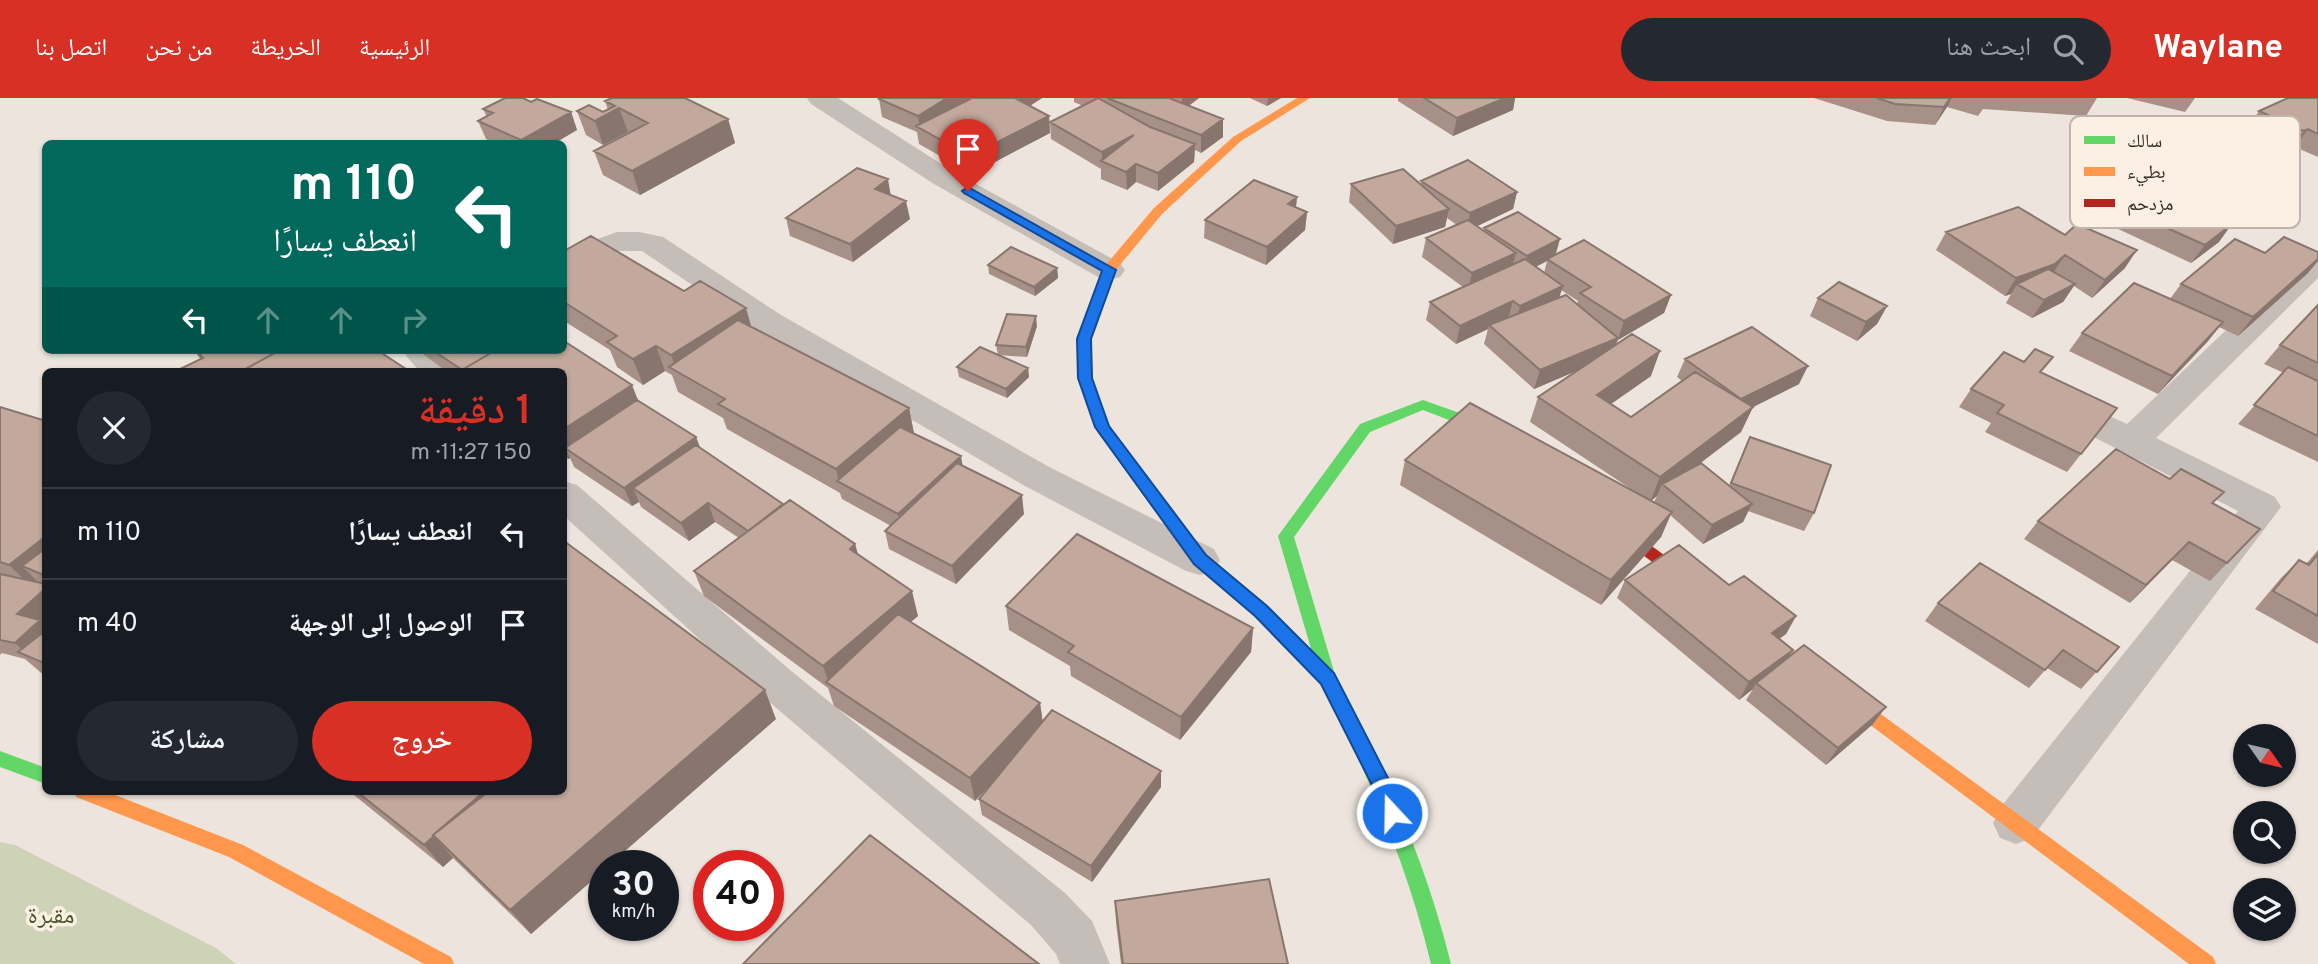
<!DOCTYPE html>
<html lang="ar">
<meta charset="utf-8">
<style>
body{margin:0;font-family:Overpass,"Noto Naskh Arabic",sans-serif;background:#242831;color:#f1f3f6;direction:rtl;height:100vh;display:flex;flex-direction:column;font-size:26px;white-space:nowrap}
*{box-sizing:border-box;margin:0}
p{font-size:23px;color:#9ea1a6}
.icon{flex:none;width:38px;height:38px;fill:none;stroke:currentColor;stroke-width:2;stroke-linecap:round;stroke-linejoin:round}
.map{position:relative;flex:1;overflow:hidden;direction:ltr}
.drawer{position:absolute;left:42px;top:270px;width:525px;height:427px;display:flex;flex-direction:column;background:#171b24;border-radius:10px;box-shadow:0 2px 5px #0004;direction:rtl}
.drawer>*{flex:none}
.guide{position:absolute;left:42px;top:42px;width:525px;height:214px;border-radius:10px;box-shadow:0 2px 5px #0004;direction:rtl;background:#00695c;color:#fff;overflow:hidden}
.needle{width:46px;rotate:124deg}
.tools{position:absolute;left:2233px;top:626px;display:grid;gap:14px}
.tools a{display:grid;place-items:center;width:63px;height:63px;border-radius:50%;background:#171b24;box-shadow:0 2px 5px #0004;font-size:35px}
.speed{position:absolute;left:588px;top:752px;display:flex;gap:14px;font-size:35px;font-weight:700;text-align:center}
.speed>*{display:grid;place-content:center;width:91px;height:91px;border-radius:50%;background:#171b24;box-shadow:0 2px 5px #0004;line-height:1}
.speed small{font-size:18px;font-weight:400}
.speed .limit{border:10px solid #d22;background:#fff;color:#111}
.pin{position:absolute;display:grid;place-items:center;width:60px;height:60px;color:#fff;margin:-72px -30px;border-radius:50% 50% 50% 0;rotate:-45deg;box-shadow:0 0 7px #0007}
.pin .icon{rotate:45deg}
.me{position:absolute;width:77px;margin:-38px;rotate:339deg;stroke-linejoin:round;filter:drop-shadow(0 0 5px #0008)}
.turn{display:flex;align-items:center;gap:24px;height:147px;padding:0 35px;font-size:32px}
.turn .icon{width:91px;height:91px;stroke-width:2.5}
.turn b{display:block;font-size:49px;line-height:60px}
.lanes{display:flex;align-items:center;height:66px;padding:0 35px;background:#0003;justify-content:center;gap:35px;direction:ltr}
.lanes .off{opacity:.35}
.round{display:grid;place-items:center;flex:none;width:74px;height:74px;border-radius:37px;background:#242831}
.summary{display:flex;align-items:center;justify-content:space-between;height:119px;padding:0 35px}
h1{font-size:42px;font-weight:600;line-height:52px;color:#d93025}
.primary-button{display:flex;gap:14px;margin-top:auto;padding:14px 35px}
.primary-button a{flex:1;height:80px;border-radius:42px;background:#d93025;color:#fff;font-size:28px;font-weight:600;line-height:80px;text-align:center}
.primary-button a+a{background:#242831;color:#f1f3f6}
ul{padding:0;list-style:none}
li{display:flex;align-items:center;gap:21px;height:91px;padding:0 35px;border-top:2px solid #363941}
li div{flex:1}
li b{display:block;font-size:26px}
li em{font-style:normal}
header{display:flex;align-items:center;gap:42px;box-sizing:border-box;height:98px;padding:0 35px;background:#d93025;color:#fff}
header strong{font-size:33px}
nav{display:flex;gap:38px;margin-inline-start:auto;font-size:24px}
.search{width:490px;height:63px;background:#242831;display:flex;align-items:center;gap:18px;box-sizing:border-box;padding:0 24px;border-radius:38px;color:#9ea1a6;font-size:26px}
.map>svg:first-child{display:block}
</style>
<header>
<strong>Waylane</strong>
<div class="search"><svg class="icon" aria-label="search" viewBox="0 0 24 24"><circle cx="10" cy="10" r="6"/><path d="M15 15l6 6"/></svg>ابحث هنا</div>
<nav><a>الرئيسية</a><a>الخريطة</a><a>من نحن</a><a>اتصل بنا</a></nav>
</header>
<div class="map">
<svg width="2318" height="866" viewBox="0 0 2318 866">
<rect width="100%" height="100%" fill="#ede5dd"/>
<!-- green -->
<path fill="#ced2b6" d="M0 744 15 747 216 850 236 866H0Z"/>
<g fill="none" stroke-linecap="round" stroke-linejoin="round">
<!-- street -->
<path fill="#c5bdb7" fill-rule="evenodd" d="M807 0H838L954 74 1120 165 1125 172 1120 179 1109 182 1098 179 934 86 811 6Z
M617 134H639L663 139 781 217 1051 370 1214 451 1220 462 1214 473 1200 477 1186 473 1025 388 757 231 642 153H617L564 173V153Z
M2311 160 2318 161V180L2156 340 2275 399 2281 409 2032 740 2016 746 2000 740 1993 725 2000 710 2238 413 2045 314 2039 306 2045 298 2057 294 2127 326 2300 162Z
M405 252H439L455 273H419L404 255Z
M564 383 577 387 790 572 1065 795 1092 823 1110 866H1060L1056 856 1031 827 760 596 564 418Z"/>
<!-- fast -->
<path fill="#63d668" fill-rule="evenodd" d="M1423 302 1485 324 1506 342 1504 346H1494L1475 332 1423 312 1370 334 1294 439 1336 580 1333 585 1327 587 1321 585 1278 438 1360 326Z
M1351 619 1357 622C1397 700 1430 780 1451 866H1431C1411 782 1380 704 1342 627L1345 622Z
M0 653 46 670V686L0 669Z"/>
<!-- slow -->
<path fill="#ff974d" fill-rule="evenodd" d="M1297 0H1310L1241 43 1162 116 1115 173 1091 241 1093 283 1091 286H1081L1077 241 1104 169 1154 110 1233 39Z
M1747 518 2213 859 2216 866H2189L1741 530 1739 525 1741 520Z
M74 693H105L243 747 451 859 454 866H424L229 759 76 699Z"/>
<!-- jam -->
<path fill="#b3261e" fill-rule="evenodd" d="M1086 278 1093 283 1109 328 1206 458 1267 508 1333 575 1360 627 1357 632 1351 635 1345 632 1321 585 1255 518 1194 466 1097 333 1079 283Z
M1606 415 1707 488 1709 492 1707 496H1695L1600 425 1598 421Z"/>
</g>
<!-- wall -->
<path fill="#a79087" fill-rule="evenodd" d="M881 0H1042L1030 8 1049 18 1050 35 972 76 919 46 917 34 882 19 879 1Z
M1074 0H1199L1189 8 1223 39 1201 55 1195 52 1194 64 1158 93 1136 84 1127 92 1101 81V71L1051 41 1050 24 1083 8 1074 4Z
M1250 0H1281L1267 8Z
M1398 0H1515L1513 12 1453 38 1398 3Z
M1814 0H2097L2086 18 1983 11 1978 18 1947 9 1935 27 1887 23Z
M2127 0H2195L2185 14Z
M2318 0V59L2295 49 2290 51 2247 31 2259 13Z
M605 3 728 21 735 45 640 97 603 77 594 53 629 35 628 34 603 47 586 37 577 13 603 14 608 12Z
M531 4 571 14 577 32 553 46H496L486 41 478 23 487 19 483 11Z
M1421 83 1517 94 1513 111 1477 128 1484 133V130L1556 157 1671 197 1664 215 1618 242 1616 247 1651 278 1611 306 1631 319 1682 283 1677 279 1685 261 1799 286 1753 309 1741 334 1698 367 1729 388 1750 339 1814 415 1804 433 1748 413 1743 424 1703 446 1670 417 1661 439 1601 507 1400 387 1405 362 1640 397 1530 324 1538 299 1576 273 1534 291 1484 246 1488 231 1456 246 1426 222 1430 204 1463 189 1422 159 1426 140 1457 127 1447 120 1445 129 1393 146 1349 104 1351 86H1421ZM1547 163 1544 175 1535 169ZM1561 192 1578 203 1577 206 1559 200ZM1657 398 1654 404 1658 407 1650 403Z
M891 97 910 121 853 164 790 138 786 120Z
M1297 99 1296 109 1307 114 1305 132 1266 167 1204 140 1205 122Z
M2018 109 2125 170 2092 200 2074 188 2063 204 2032 220 2006 205 2011 196 2005 198 1936 152 1946 134Z
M2127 112 2219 144 2191 165 2116 130Z
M564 153 684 193 909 310 914 335 962 368 1024 416 956 486 889 451 885 433 891 428 842 401 840 395 727 331 723 320 678 294 672 277 665 273 643 287 617 269 610 252 564 223Z
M988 167 1057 170 1058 180 1035 198 989 176Z
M2308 175 2238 238 2219 229 2208 243 2158 296 2069 253 2082 235 2170 201 2181 186Z
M1818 200 1887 208 1877 226 1857 243 1810 218Z
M2318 207V364L2238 326 2284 275 2264 266 2280 247Z
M1037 228 1027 259 998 257 1028 270 1029 279 1007 300 959 279 957 269 998 257 996 247Z
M194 252H377L201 262Z
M421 252H564L639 304 696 339 700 350 783 407 855 446 858 456 918 518 910 524 1040 605 1043 624 1161 673V689L1092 784 982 717 979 701 1000 676 975 703 834 608 828 590 704 498 694 473 739 440 715 424 689 443 641 409 639 404 632 408 574 369 570 360 568 361 564 358V273H446L424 257Z
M2042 275 2117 310 2067 374 1985 334 1991 325 1959 309 1971 291Z
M0 309 46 323V525L44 526 46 527V579L25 561 2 555 0 557Z
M2214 406 2260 431 2210 483 2172 462 2130 505 2024 441 2038 423Z
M2318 452V546L2255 511 2281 480 2299 462 2306 466Z
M1625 482 1729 487 1796 518 1786 536 1779 541 1787 561 1873 626 1826 667 1746 602 1753 591 1739 602 1617 500Z
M1938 505 2119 549 2081 591 2047 570 2029 590 1925 523Z
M1006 508 1253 530 1251 554 1180 642 1071 578 1070 568 1009 532Z
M776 621 604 768V772L531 836 453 760 443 769 349 693H564Z
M1115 803 1288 866H1121L1116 824Z"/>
<!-- shaded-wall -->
<path fill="#88766e" d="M947 0H976L920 30 918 18Z
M1019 0H1042L1020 14Z
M1182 0H1199L1182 12Z
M1268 0H1281L1267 8Z
M1505 0H1515L1513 12 1453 38 1457 20Z
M1950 0H1952L1947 9 1935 27 1944 9Z
M619 10 628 34 603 47 595 23Z
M571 14 577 32 553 46H522L521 42Z
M1049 18 1050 35 972 76 970 58Z
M728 21 735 45 640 97 632 73Z
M1223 21V39L1201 55V37Z
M2308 31 2295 49 2290 51 2304 33Z
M1134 37 1102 64V54Z
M1195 46 1194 64 1158 93V75Z
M1136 66V84L1127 92 1126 74Z
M888 81 891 99 875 91Z
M1517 94 1513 111 1467 133 1470 115Z
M1297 99 1295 117 1288 106Z
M906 103 910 121 853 164 850 146Z
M1449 111 1445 129 1393 146 1396 128Z
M1307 114 1305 132 1266 167 1267 149Z
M2232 126 2219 144 2191 165 2205 147Z
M1560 141 1555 159 1547 161V163L1522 176 1527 158Z
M2137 152 2125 170 2092 200 2105 182Z
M1516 155 1511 173 1468 193 1472 175Z
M2065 157 2053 175 2017 186 2011 196 2005 198 2016 180Z
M2318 161V163L2308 175 2238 238 2253 219Z
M1057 170 1058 180 1035 198 1034 189Z
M2075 186 2063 204 2032 220 2044 202Z
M1563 188 1557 207 1515 226 1520 208Z
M1671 197 1664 215 1618 242 1624 223Z
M1513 203 1508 221 1489 227 1488 231 1456 246 1460 228Z
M1887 208 1877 226 1857 243 1866 224Z
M746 210 753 235 677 274 671 257Z
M1036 218 1037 228 1027 259 1026 249Z
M2223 224 2208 243 2158 296 2172 278Z
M1618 240 1612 258 1534 291 1540 272Z
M656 248 665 273 643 287 633 261Z
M1660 253 1651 278 1588 322 1597 297Z
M1808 268 1799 286 1753 309 1741 334 1667 390 1662 386 1657 398 1650 404 1660 379 1740 302Z
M1028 270 1029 279 1007 300 1006 291Z
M632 287 642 312 565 350 570 360 568 361 564 351V331Z
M909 310 914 336 839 384 836 371Z
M696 339 703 357 633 390 639 404 632 408 624 390Z
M961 358 964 376 902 434 898 416Z
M1022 397 1024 416 956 486 952 468Z
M708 405 715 424 689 443 681 425Z
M1752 406 1743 424 1703 446 1712 427Z
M1672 414 1661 439 1601 507 1611 482Z
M46 438V478L22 468 40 486 34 491 9 467Z
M2189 444 2172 462 2130 505 2146 487Z
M855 446 862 471 850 451Z
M46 490V525L44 526 46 527V552L31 560 15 545 17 516Z
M912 493 918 518 834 589 829 585 823 568Z
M1796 518 1786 536 1761 553 1772 535Z
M1253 530 1251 554 1180 642 1181 619Z
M1793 552 1782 569 1756 585 1753 591 1739 602 1749 584Z
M765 592 776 621 608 768H604V772L531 836 510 812Z
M1040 605 1043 628 975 703 970 680Z
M1886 609 1873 626 1826 667 1838 650Z
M1161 673V689L1092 784 1091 768Z
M434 738 453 760 443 769 424 747Z"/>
<!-- building -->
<path fill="#c2a89d" stroke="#88766e" stroke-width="2" d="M505 0H523L531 4 537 1 571 14 521 42 478 23 493 15 483 11Z
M612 0H685L728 21 632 73 594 53 648 25 619 10 595 23 577 13 589 7 603 14 615 8 605 3Z
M881 0H947L918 18 879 1Z
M972 0H1015L1049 18 970 58 916 28Z
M1098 0 1150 29 1195 46 1158 75 1136 66 1126 74 1101 63 1134 37 1102 54 1050 24Z
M1107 0H1169L1223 21 1201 37Z
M1424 0H1505L1457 20Z
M1877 0H1950L1944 9 1895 6Z
M2288 0H2318V36L2308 31 2304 33 2259 13Z
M1468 62 1517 94 1470 115 1421 83Z
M857 70 888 81 875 91 906 103 850 146 786 120Z
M1403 71 1449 111 1396 128 1351 86Z
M1254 82 1297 99 1288 106 1307 114 1267 149 1205 122Z
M2155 92 2232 126 2205 147 2127 112Z
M2018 109 2065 137 2077 126 2137 152 2105 182 2065 157 2055 166 2016 180 1946 134Z
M1518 114 1560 141 1527 158 1484 130Z
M1468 122 1516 155 1472 175 1426 140Z
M591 138 684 193 700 183 746 210 671 257 656 248 633 261 607 244 617 238 564 204V153Z
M2284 139 2318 154V161L2253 219 2181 186 2235 141 2265 155Z
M1584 142 1671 197 1624 223 1580 195 1591 189 1547 161Z
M1011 149 1057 170 1034 189 988 167Z
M1525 161 1563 188 1520 208 1513 203 1460 228 1430 204Z
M2048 171 2075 186 2044 202 2017 186Z
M1839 184 1887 208 1866 224 1818 200Z
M2134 185 2223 224 2172 278 2082 235Z
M1566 197 1618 240 1540 272 1489 227Z
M2318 207V265L2280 247Z
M1007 216 1036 218 1026 249 996 247Z
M738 222 909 310 836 371 718 306 725 301 669 269Z
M1752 229 1808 268 1741 301 1685 261Z
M1632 236 1660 253 1597 297 1631 319 1695 274 1753 309 1660 379 1538 299Z
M564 243 632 287 564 331V273H464L462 272 496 252H564Z
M980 249 1028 270 1006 291 957 269Z
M2035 251 2053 259 2040 274 2117 310 2081 356 1997 315 2004 307 1971 291 2004 254 2024 264Z
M195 252H280L242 273H176L203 260Z
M280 252H377L409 273H242Z
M432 252H496L462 272 464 273Z
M2288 269 2318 283V338L2254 307Z
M637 302 696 339 624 390 565 350Z
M1470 305 1672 414 1611 482 1405 362Z
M0 309 46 323V438L9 467 0 464Z
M900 329 961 358 898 416 837 383Z
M1750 339 1831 367 1814 415 1731 385Z
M696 347 783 406 748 433 708 405 681 425 633 390Z
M2116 351 2170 381 2181 371 2224 394 2212 405 2260 431 2227 465 2189 444 2146 487 2038 423Z
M957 365 1022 397 952 468 885 433Z
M1701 365 1752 406 1712 427 1662 386Z
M790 402 855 446 850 451 912 493 823 568 694 473Z
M1077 436 1253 530 1181 619 1068 554 1074 548 1006 508Z
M564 443 765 592 510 812 433 737 489 693H564Z
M1679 447 1729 487 1744 478 1796 518 1772 535 1793 552 1749 584 1625 482Z
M46 450V478L22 468Z
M2318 456V518L2273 493 2299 462 2309 467Z
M1980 465 2119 549 2097 574 2063 552 2045 572 1938 505Z
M0 476 46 486V490L17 516 40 522 15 545 0 542Z
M898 516 1040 605 970 680 826 584Z
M46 532V566L18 554Z
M1804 547 1886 609 1838 650 1756 585Z
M1052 612 1161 673 1091 768 979 701Z
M356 693H485L433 737 434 738 424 747Z
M870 737 1039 866H743Z
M1269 781 1288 866H1123L1115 803Z"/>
<!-- route -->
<path fill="#1a73e8" stroke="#114b97" stroke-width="2" d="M968 89 1116 172 1091 241 1092 280 1109 328 1206 457 1267 508 1334 575 1390 684 1401 715 1398 721 1392 724 1385 721 1374 691 1321 586 1255 518 1194 466 1095 329 1078 280 1077 241 1102 173 964 95 962 93Z"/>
<g text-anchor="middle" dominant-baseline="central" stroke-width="7" stroke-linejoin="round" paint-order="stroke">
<!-- near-park labels -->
<g font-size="24" fill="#455627" stroke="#fbf0e3">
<text x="51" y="819">مقبرة</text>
</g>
</g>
<!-- legend -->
<rect x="2070" y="18" width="230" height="112" rx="10" fill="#fbf0e3" stroke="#c0b5aa" stroke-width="2"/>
<rect x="2084" y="38" width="31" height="8" fill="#63d668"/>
<rect x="2084" y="69" width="31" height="9" fill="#ff974d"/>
<rect x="2084" y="101" width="31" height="8" fill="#b3261e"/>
<g font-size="19" fill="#362a25">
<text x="2127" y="49">سالك</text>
<text x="2127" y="80">بطيء</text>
<text x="2127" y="112">مزدحم</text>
</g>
</svg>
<div class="tools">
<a><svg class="needle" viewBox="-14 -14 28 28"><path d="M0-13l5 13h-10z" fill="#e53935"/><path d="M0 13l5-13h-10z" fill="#9ea1a6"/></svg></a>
<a><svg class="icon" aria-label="search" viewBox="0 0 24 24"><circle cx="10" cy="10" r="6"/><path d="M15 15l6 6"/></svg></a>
<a><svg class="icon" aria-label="layers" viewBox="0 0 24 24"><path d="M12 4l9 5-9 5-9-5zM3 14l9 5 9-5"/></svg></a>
</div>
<div class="speed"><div>30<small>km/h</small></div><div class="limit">40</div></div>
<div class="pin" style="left:968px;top:93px;background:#d93025"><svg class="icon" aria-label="arrive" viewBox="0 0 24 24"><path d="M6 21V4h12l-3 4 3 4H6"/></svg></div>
<svg class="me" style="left:1392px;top:715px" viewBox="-20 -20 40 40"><circle r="17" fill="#1a73e8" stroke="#fff" stroke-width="3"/><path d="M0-11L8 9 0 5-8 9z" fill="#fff"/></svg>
<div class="guide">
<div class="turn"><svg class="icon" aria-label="left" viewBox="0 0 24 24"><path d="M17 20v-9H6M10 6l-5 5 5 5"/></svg><div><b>110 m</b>انعطف يسارًا</div></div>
<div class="lanes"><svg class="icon" aria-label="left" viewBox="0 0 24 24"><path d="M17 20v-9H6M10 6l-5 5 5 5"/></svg><svg class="icon off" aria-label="ahead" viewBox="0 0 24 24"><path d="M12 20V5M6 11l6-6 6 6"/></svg><svg class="icon off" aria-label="ahead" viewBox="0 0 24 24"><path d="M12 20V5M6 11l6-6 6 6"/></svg><svg class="icon off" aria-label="right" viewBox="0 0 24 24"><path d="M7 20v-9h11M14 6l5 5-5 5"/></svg></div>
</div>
<section class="drawer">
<div class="summary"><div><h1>1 دقيقة</h1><p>150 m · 11:27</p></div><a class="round"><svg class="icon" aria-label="close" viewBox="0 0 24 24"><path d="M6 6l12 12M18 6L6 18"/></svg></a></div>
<ul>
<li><svg class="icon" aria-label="left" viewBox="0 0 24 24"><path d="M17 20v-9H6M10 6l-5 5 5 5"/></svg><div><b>انعطف يسارًا</b></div><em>110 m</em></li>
<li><svg class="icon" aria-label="arrive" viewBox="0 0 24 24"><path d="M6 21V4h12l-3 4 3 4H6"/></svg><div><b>الوصول إلى الوجهة</b></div><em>40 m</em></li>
</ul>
<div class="primary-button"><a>خروج</a><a>مشاركة</a></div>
</section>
</div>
